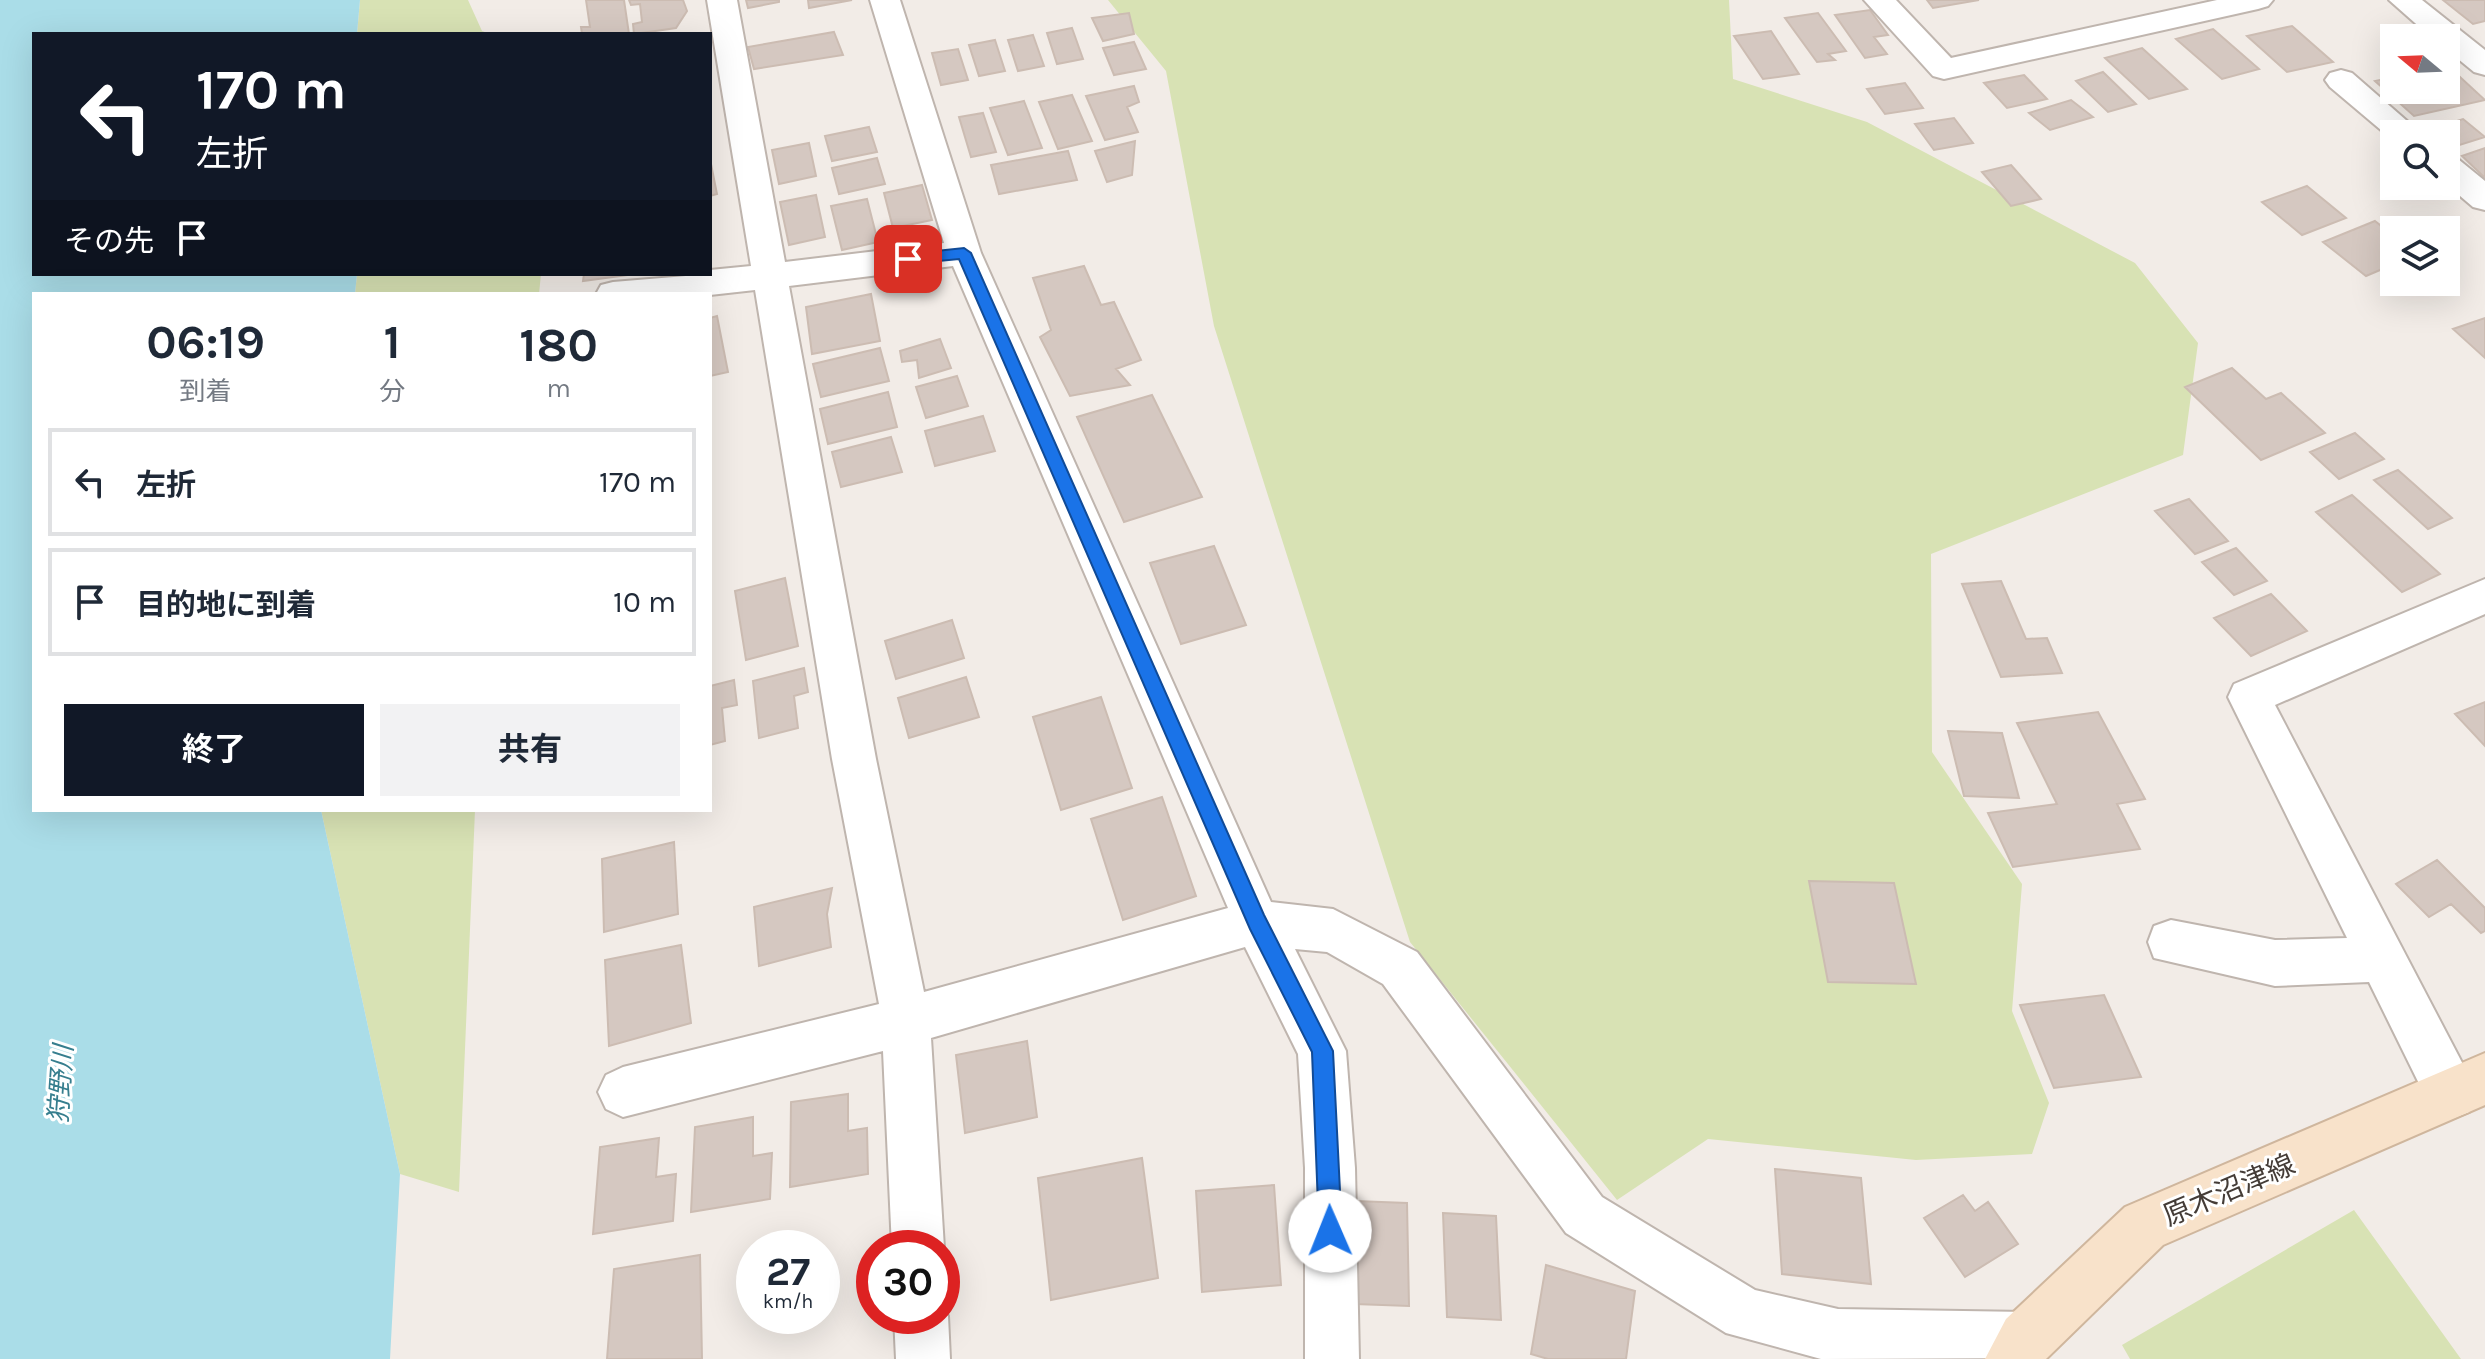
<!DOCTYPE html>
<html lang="ja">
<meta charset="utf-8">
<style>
body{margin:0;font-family:Karla,"Noto Sans JP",sans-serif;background:#f2f2f3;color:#1f2937;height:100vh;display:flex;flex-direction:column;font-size:30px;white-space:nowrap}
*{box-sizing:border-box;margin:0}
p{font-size:26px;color:#747a83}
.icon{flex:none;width:44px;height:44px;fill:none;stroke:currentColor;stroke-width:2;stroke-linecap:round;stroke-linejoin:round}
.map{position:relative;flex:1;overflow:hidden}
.drawer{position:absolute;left:32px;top:292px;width:680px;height:520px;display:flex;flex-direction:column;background:#fff;border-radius:0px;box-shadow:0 8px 32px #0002}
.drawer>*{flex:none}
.top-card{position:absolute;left:32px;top:32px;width:680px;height:244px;border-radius:0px;box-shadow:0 8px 32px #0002;background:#111827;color:#fff;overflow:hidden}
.needle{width:52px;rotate:289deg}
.controls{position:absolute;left:2380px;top:24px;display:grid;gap:16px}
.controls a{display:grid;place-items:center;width:80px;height:80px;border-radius:0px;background:#fff;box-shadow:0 8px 32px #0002;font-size:40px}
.speed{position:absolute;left:736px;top:1230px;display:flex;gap:16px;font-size:40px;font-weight:700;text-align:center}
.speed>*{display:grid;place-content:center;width:104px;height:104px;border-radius:50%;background:#fff;box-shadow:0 8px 32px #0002;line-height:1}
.speed small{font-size:20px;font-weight:400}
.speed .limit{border:12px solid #d22;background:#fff;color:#111}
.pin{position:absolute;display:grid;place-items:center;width:68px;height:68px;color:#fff;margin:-34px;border-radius:16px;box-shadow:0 4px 12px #0006}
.me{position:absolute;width:88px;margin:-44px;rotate:359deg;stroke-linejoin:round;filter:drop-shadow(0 0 6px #0008)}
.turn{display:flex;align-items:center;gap:28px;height:168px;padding:0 32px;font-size:36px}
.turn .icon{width:104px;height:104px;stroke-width:2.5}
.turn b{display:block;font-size:56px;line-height:68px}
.then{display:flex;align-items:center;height:76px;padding:0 32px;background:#0003;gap:16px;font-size:30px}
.eta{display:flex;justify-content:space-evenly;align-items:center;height:136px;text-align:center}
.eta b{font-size:48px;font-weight:700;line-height:56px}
.action{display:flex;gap:16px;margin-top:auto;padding:16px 32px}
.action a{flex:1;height:92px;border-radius:0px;background:#111827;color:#fff;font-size:32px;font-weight:700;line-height:92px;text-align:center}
.action a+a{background:#f2f2f3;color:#1f2937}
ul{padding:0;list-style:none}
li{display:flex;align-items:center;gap:24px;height:108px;margin:0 16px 12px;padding:0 16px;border:4px solid #e0e1e3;border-radius:0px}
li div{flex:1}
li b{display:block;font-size:30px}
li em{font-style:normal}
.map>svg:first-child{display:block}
</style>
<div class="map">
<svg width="2485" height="1359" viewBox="0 0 2485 1359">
<rect width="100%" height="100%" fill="#f2ece7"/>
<!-- green -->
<path fill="#d8e2b4" d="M360 0H468L482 31 490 34H357Z
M1108 0H1729L1733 79 1867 122 2135 263 2198 343 2183 455 1931 554 1932 752 2022 884 2012 1011 2049 1103 2032 1154 1916 1160 1708 1139 1617 1200 1410 942 1214 326 1166 71Z
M357 274H541L539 294H355Z
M321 810H475L459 1192 400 1174Z
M2354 1210 2461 1359H2130L2122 1345Z"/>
<!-- water -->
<path fill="#aadde8" d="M0 0H360L357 34H34V274H357L355 294H34V810H321L400 1174 390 1359H0Z"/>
<!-- building -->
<path fill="#d5c8c1" stroke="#ccbcb2" stroke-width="2" d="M586 0H624L629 34H582L581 27H590Z
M629 0H683L687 11 676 28 634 34 633 24 642 22 640 4 631 5Z
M746 0H779V2L748 8Z
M808 0H852L809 8Z
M1927 0H1979L1933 8Z
M2443 0H2485V21L2473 24Z
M1870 10 1888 35 1874 37 1887 54 1865 58 1835 15Z
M1129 13 1134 34 1103 41 1092 18Z
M1818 13 1846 51 1828 54 1835 60 1817 62 1785 18Z
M2292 26 2333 62 2287 72 2247 36Z
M1072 28 1083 59 1057 64 1047 33Z
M2213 29 2259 69 2222 79 2176 39Z
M1771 31 1799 74 1763 79 1734 36Z
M834 32 843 55 754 69 748 47Z
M1033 35 1044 66 1018 71 1008 40Z
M995 40 1005 71 979 76 969 45Z
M1134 42 1146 69 1114 75 1103 48Z
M2142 48 2187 89 2149 99 2105 58Z
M958 49 968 80 941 85 932 53Z
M2447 65 2485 100 2414 116 2375 81 2394 77V90H2446Z
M2103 72 2136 104 2108 112 2076 81Z
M2024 75 2047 99 2007 108 1984 83Z
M1905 83 1923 108 1885 114 1867 89Z
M1134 86 1139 102 1127 107 1138 132 1105 140 1086 96Z
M1072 95 1092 141 1058 149 1039 102Z
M2071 100 2093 117 2050 130 2029 113Z
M1024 101 1042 148 1008 155 990 108Z
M983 113 996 152 971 157 959 117Z
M1954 118 1973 143 1934 150 1915 124Z
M2463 119 2485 137 2450 148 2446 145V134L2428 130Z
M869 127 877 152 832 161 825 136Z
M1135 141 1132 175 1107 182 1095 151Z
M809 143 816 176 779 184 772 150Z
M2485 148V178L2462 156Z
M1068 151 1077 180 999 194 991 165Z
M877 158 885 184 839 194 832 168Z
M710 159 717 194 710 196Z
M2011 165 2041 199 2011 206 1982 172Z
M922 185 932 220 893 228 884 193Z
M2307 186 2346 218 2302 235 2262 202Z
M816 195 825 237 789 245 780 202Z
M867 199 878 242 842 250 831 206Z
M2375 221 2394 236V264L2366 276 2323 242Z
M1084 266 1101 305 1114 302 1141 360 1116 369 1130 385 1070 396 1040 337 1051 330 1033 278Z
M584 274H635L583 281Z
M871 294 880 341 812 354 806 307Z
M717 316 728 372 710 376V318Z
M2485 318V358L2453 329Z
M940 339 951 368 919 378 917 360 902 362 900 351Z
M880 348 889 381 821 397 813 364Z
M2232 368 2266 399 2281 393 2325 433 2261 460 2185 387Z
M957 376 968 406 926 418 916 387Z
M888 392 897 427 828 444 820 409Z
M1152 395 1202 497 1124 522 1077 417Z
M983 416 995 451 935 466 925 431Z
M2355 433 2384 459 2339 479 2310 452Z
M891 437 902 472 841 487 832 452Z
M2398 470 2452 518 2428 529 2374 480Z
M2352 495 2440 574 2402 592 2316 512Z
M2189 499 2228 541 2195 554 2155 511Z
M1214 546 1246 625 1181 644 1150 563Z
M2236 548 2267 581 2234 595 2202 562Z
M785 578 798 646 746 660 735 591Z
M2001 581 2026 639 2047 638 2062 673 2001 677 1962 584Z
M2271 594 2307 631 2251 656 2214 618Z
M952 620 964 658 896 679 885 641Z
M804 668 808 692 794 696 798 728 759 738 753 681Z
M966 677 979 717 909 738 898 698Z
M734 680 737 705 722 708 725 741 710 745V686Z
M1101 697 1132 788 1061 810 1033 717Z
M2485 702V746L2455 714Z
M2098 712 2145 799 2117 804 2140 849 2013 867 1988 813 2057 804 2017 723Z
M1948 731 2002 733 2019 798 1964 796Z
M1162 797 1196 896 1123 920 1091 819Z
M674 842 678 914 604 932 602 859Z
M2437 860 2485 908V931L2481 933 2451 904 2429 917 2396 884Z
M1809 881 1894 883 1916 984 1828 982Z
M832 888 827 914 831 947 759 966 754 907Z
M681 945 691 1023 609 1046 605 960Z
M2104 995 2141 1077 2054 1088 2020 1005Z
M1027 1041 1037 1117 965 1133 956 1055Z
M848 1094V1131L867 1128 868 1174 790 1187 791 1102Z
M753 1117V1156L772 1153 770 1199 691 1212 695 1127Z
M659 1138 656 1177 676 1174 673 1221 593 1234 600 1147Z
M1142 1158 1158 1278 1051 1300 1038 1178Z
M1775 1169 1861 1178 1871 1284 1782 1274Z
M1274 1185 1281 1285 1202 1292 1196 1191Z
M1963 1195 1975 1211 1988 1202 2018 1244 1965 1277 1924 1218Z
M1355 1201 1407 1203 1409 1306 1355 1304Z
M1443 1213 1496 1216 1501 1320 1447 1317Z
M700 1255 702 1359H607L614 1269Z
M1546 1265 1635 1291 1626 1359H1548L1531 1354Z"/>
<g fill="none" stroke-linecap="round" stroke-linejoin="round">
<!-- minor casing -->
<g stroke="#bfb5ae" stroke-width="4">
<path id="minor" d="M707 0H737L785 262 944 243 870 0H900L981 253 1271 902 1333 909 1417 952 1602 1197 1755 1290 1838 1309 2026 1312 2045 1320 2053 1339 2045 1358 1821 1359 1726 1333 1566 1233 1383 984 1327 952 1295 949 1346 1051 1355 1168 1359 1359H1305V1168L1298 1054 1245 947 931 1038 944 1248 942 1253V1248H892L883 1051 623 1117 606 1109 598 1092 606 1075 623 1067 879 1004 832 759 755 290 710 295 596 294 601 285 613 282 710 274V270L751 266ZM953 266 1228 908 924 992 876 759 789 286Z
M1864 0H1896L1951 58 2217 0H2273L2268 6 2258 9 1944 79 1933 76Z
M2389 0H2422L2485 50V75L2474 72 2446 49V38H2432Z
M2341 70 2352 73 2422 134H2394V141L2330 87 2325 80 2330 73Z
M2446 156 2458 159 2485 181V210L2473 207 2446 184Z
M2485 579V614L2275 705 2469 1076 2476 1094 2469 1112 2451 1119 2433 1112 2369 982 2275 986 2154 958 2148 942 2154 926 2171 920 2275 940 2347 938 2228 697 2234 684Z
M942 1302 948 1316 950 1359H896L894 1316H942Z"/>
</g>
<!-- secondary casing -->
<g stroke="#cfb69d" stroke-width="4">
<path id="secondary" d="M2485 1053V1105L2163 1245 2046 1359H1985L2006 1319 2125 1207Z"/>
</g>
<!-- minor -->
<use href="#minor" fill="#fff" fill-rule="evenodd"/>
<!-- secondary -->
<use href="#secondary" fill="#f8e2ca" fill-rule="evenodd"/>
</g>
<!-- route -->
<path fill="#1a73e8" stroke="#114b97" stroke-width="2" d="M964 248 971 253 1264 915 1333 1051 1342 1231 1338 1239 1330 1243 1322 1239 1319 1231 1312 1052 1250 929 959 259 908 264 901 259 908 254Z"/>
<g text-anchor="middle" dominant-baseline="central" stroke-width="6" stroke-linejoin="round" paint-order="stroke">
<!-- water labels -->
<g font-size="26" font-style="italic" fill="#367e8e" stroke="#fff">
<text transform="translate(61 1084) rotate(-86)">狩野川</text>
</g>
<!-- near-street labels -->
<g font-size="28" fill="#443c37" stroke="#fff">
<text transform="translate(2229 1190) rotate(-23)">原木沼津線</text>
</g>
</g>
</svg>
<div class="controls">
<a><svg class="needle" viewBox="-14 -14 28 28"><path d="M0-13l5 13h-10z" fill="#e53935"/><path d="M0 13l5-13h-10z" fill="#747a83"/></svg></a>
<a><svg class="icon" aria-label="search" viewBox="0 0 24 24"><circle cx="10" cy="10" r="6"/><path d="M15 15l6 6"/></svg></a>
<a><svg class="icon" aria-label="layers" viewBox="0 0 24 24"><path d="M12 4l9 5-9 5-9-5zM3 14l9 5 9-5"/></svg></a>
</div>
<div class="speed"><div>27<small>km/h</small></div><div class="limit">30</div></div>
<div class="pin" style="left:908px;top:259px;background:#d93025"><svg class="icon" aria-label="arrive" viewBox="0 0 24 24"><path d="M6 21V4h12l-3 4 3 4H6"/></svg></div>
<svg class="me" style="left:1330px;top:1231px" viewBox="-20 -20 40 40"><circle r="19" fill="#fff"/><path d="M0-13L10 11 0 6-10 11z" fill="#1a73e8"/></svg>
<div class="top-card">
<div class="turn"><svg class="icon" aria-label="left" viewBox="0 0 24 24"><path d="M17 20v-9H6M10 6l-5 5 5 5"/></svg><div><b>170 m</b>左折</div></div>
<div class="then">その先<svg class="icon" aria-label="arrive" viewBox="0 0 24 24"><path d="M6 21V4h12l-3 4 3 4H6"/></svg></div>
</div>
<section class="drawer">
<div class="eta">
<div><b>06:19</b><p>到着</p></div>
<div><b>1</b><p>分</p></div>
<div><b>180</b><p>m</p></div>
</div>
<ul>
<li><svg class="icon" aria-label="left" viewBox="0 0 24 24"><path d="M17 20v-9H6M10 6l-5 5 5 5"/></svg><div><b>左折</b></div><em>170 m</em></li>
<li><svg class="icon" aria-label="arrive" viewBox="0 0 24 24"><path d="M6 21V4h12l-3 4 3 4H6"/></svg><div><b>目的地に到着</b></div><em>10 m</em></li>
</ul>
<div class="action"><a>終了</a><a>共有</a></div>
</section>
</div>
